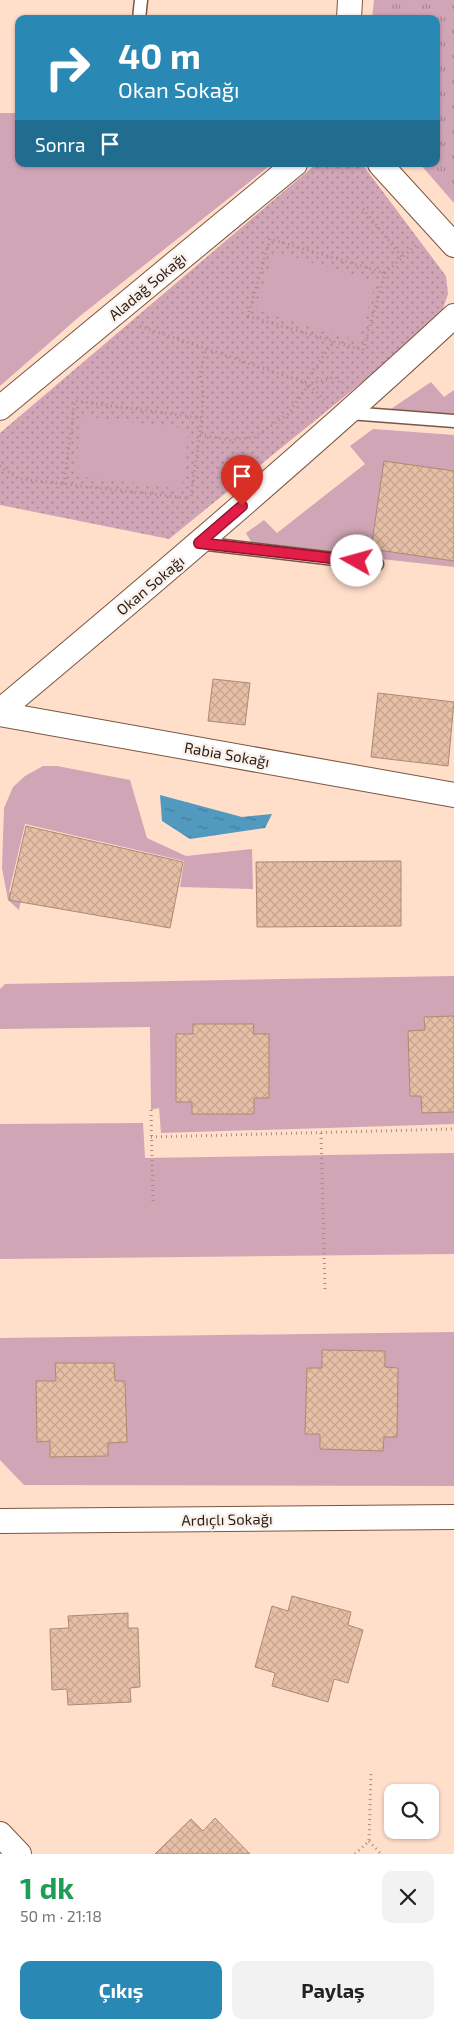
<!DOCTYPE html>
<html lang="tr">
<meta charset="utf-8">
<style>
body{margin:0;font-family:"Exo 2",sans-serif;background:#f2f2f2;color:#222;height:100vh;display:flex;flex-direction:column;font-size:19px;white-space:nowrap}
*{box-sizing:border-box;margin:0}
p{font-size:16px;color:#767676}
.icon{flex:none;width:28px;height:28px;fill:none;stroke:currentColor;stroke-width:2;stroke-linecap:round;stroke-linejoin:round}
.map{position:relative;height:1854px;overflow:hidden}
.panel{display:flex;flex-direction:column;background:#fff;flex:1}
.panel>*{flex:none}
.hud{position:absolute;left:15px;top:15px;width:425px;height:152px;border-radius:10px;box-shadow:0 1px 4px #0004;background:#2a89b4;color:#fff;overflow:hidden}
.tools{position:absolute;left:384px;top:1784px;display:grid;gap:10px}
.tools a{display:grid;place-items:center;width:55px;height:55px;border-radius:10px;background:#fff;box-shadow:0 1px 4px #0004;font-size:25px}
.pin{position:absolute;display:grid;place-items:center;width:42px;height:42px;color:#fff;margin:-51px -21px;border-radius:50% 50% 50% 0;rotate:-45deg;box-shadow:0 0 5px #0007}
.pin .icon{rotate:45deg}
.me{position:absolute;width:55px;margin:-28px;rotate:277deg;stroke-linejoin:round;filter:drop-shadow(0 0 4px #0008)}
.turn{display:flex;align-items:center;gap:18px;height:105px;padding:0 20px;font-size:22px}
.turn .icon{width:65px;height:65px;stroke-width:2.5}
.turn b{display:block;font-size:35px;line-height:42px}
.then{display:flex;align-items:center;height:48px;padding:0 20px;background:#0003;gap:10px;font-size:19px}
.round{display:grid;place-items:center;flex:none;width:52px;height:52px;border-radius:10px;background:#f2f2f2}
.overview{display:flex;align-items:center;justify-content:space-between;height:85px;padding:0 20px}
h1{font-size:30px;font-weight:700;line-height:38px;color:#1e9e55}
.action{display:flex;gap:10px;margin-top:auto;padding:10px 20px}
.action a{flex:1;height:58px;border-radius:10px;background:#2a89b4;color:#fff;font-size:20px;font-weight:700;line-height:58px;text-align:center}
.action a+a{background:#f2f2f2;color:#222}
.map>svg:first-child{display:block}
</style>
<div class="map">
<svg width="454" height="1854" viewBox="0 0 454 1854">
<defs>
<pattern id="grass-tufts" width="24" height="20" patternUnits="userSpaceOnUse" patternTransform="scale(1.25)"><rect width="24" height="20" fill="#d0a5b6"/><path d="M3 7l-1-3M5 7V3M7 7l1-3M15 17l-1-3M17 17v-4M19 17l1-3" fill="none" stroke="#a98693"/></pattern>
<pattern id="park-dots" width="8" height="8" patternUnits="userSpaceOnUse" patternTransform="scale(1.25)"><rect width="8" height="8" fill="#d0a5b6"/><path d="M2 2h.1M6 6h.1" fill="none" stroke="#a98693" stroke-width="1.8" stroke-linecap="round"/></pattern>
<pattern id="water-ripples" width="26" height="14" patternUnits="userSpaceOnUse" patternTransform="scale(1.25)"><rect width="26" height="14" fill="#5199bf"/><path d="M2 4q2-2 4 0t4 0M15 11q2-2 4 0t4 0" fill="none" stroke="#437c9a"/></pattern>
<pattern id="building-cross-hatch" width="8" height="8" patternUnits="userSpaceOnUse" patternTransform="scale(1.25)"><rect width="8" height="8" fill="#e7bfa6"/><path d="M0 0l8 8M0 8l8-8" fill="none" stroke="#c6a48e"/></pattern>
</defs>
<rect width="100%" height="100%" fill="#ffdeca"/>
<!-- grass -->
<path fill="url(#grass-tufts)" d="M374 0H454V203L420 164H436V19H372Z"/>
<!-- park -->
<path fill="url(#park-dots)" d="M316 164H362L446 276 448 294 439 320 169 539 0 505V433Z"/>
<!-- garden -->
<path fill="#d0a5b6" d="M0 113H19V164H272L80 316 0 386Z
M274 251 376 282 358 341 256 310Z
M431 382 444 397 454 390V421L382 415Z
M82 416 189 429 182 489 75 476Z
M373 429 454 435V567L253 545 246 533 264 520 277 533 365 464 350 446Z
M43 766H57L130 780 147 838 186 856 252 849 253 889 180 887 184 861 25 824 9 892 22 895 19 910 8 900 2 868 4 808 13 787 25 776Z
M454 976V1124L161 1133 159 1108 151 1110 150 1027 0 1029V989L5 984Z
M143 1123 145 1158 454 1153V1254L0 1259V1124Z
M454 1332V1486L24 1485 0 1460V1338Z"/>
<!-- water -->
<path fill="url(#water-ripples)" d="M160 795 242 817 272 814 265 828 190 839 162 821Z"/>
<!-- building -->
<path fill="url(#building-cross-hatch)" stroke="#af8972" d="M384 461 454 471V561L371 549Z
M213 679 250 683 245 725 208 721Z
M378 693 454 702 448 766 371 757Z
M26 826 183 862 170 928 9 900Z
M401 861V926L257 927 256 862Z
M454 1016V1112L422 1113 421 1096H410L408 1031 425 1030 424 1017Z
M193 1024H254L253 1034H269V1098H254V1114H192V1102H176V1034H193Z
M322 1350 385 1351V1367L398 1368 397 1437H384L383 1451 320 1449V1434H305L307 1368H322Z
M55 1363H114L115 1381H125L127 1442 108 1443V1456L50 1457V1441L37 1442 36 1381H56Z
M292 1596 351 1612 348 1625 363 1630 348 1683 334 1679 328 1702 272 1686 275 1673 255 1667 272 1606 288 1611Z
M128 1613V1628H138L140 1687 130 1688 131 1702 68 1705 67 1689 52 1690 50 1629 69 1628 68 1616Z
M215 1818 250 1854H155L191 1819 203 1831Z"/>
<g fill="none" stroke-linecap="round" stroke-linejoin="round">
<!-- service casing -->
<g stroke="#7a5741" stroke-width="15">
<path id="service" d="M139 19 141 0
M349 413 454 421
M199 543 377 564"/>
</g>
<!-- minor casing -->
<g stroke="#7a5741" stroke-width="26">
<path id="minor" d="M349 19 350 0
M380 164 454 245
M0 408 295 164
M0 711C154 582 307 452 454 316
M0 714 454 795
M0 1521 454 1517
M0 1834 19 1854"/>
</g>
<!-- path -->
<path stroke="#a88e7f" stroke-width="3" stroke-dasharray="1 4" stroke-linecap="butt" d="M363 209 402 257
M385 273 270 239 248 316 363 350 385 273 418 243
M140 326 309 384 324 400
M305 382 334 341
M200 435 230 440 255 437 288 414 309 384 335 377 341 384
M0 466 19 479 187 498
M64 484 75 401 202 418
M191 496 202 418 203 391 200 374 206 349
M151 1110 153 1204
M321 1133 325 1289
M151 1137 454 1129
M369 1841 381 1854
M355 1854 369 1841 371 1771"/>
<!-- service -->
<use href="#service" stroke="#fff" stroke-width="12"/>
<!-- minor -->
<use href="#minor" stroke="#fff" stroke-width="24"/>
</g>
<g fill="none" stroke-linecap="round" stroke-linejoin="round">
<!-- route casing -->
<g stroke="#92132f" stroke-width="12">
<path id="route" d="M242 506 199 543 357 561"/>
</g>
<!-- route -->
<use href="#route" stroke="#e11d48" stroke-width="9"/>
</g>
<g text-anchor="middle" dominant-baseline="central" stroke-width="5" stroke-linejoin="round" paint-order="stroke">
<!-- street labels -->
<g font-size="15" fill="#2c1d14" stroke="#f9f1ec">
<text transform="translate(147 286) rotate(-40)">Aladağ Sokağı</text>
<text transform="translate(150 585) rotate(-40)">Okan Sokağı</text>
<text transform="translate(227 754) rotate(10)">Rabia Sokağı</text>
<text transform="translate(227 1519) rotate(-1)">Ardıçlı Sokağı</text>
</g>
</g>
</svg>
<div class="tools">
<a><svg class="icon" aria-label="search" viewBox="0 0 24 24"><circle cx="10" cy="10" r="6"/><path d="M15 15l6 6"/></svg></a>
</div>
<div class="pin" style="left:242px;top:506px;background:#d93025"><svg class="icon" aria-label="arrive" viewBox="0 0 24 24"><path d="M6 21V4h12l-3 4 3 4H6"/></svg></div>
<svg class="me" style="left:357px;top:561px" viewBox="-20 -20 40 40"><circle r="19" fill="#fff"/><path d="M0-13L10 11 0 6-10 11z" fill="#e11d48"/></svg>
<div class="hud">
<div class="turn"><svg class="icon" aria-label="right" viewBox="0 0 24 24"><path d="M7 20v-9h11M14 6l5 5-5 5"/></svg><div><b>40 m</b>Okan Sokağı</div></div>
<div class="then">Sonra<svg class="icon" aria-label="arrive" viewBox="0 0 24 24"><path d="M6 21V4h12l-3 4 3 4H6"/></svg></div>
</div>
</div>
<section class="panel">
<div class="overview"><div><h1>1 dk</h1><p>50 m · 21:18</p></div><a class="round"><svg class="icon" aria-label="close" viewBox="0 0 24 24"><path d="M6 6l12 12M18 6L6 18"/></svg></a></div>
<div class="action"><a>Çıkış</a><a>Paylaş</a></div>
</section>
